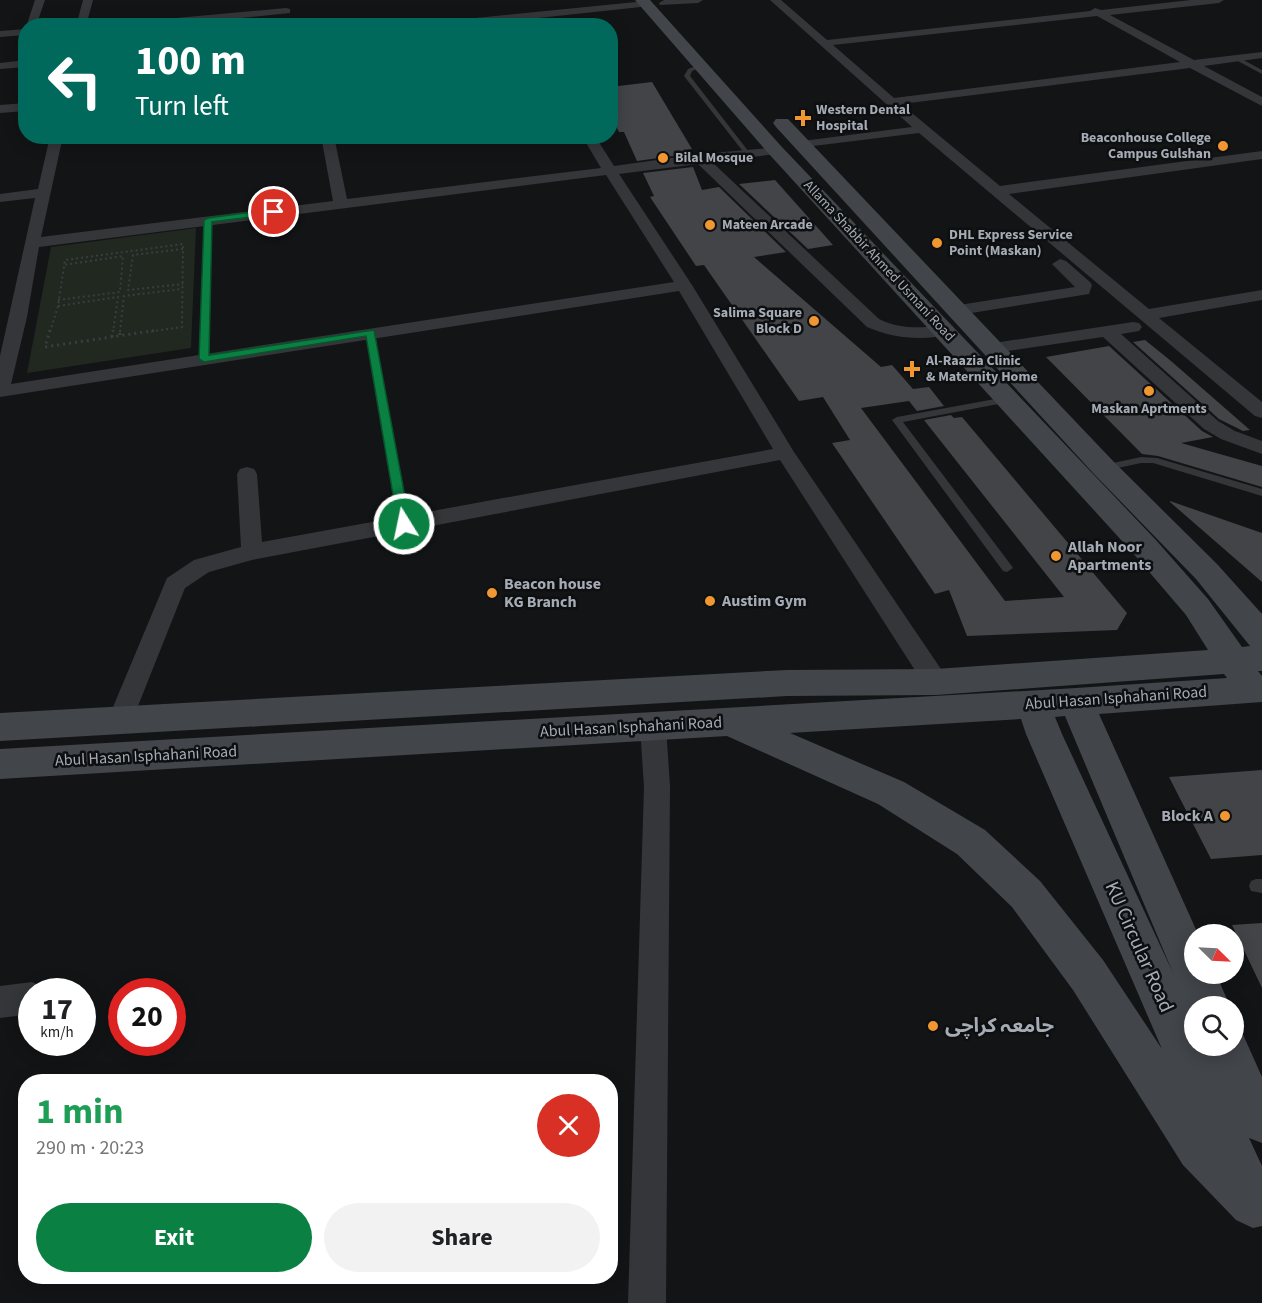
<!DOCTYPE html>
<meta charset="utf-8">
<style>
body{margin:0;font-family:"Source Sans 3","Noto Sans Arabic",sans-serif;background:#f2f2f2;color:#202124;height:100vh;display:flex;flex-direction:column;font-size:22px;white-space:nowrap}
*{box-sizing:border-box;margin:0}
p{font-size:20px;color:#757577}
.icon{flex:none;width:33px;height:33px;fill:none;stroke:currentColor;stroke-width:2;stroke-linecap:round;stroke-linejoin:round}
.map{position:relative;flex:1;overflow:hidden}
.sheet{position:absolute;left:18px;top:1074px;width:600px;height:210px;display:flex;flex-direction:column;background:#fff;border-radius:24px;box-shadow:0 3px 15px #0003}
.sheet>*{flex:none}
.banner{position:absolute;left:18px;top:18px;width:600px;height:126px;border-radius:24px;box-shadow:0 3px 15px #0003;background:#00695c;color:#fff;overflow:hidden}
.needle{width:39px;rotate:114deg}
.buttons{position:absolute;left:1184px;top:924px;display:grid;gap:12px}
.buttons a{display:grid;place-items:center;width:60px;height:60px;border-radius:50%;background:#fff;box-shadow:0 3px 15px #0003;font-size:30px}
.speed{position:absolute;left:18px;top:978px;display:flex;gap:12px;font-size:30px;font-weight:700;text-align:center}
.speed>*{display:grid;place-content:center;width:78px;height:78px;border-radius:50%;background:#fff;box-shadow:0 3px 15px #0003;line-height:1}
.speed small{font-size:15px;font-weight:400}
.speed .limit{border:9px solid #d22;background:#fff;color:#111}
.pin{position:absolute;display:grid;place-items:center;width:51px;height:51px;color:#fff;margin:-26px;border:3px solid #fff;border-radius:50%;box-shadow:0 2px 6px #0007}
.me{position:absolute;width:66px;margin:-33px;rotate:350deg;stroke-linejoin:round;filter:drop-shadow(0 0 4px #0008)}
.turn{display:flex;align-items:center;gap:21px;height:126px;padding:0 18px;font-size:27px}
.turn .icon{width:78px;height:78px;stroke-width:2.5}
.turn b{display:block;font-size:42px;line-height:51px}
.round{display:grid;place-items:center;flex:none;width:63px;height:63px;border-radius:32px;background:#f2f2f2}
.overview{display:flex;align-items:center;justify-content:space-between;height:102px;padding:0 18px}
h1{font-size:36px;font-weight:700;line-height:45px;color:#1e9e55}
.primary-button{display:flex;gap:12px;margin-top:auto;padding:12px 18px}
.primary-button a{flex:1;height:69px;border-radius:36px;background:#0b8043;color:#fff;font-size:24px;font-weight:700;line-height:69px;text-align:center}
.primary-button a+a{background:#f2f2f2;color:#202124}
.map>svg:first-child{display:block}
</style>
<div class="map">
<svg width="1262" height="1303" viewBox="0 0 1262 1303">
<rect width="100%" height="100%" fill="#131415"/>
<!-- green -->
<path fill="#202820" d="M196 228 191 348 27 373 51 247Z"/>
<!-- building -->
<path fill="#424448" d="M652 82 692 149 686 150 687 154 637 161 624 132H619L610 114V87Z
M693 167 702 190 719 187 786 252 754 257 881 367 892 365 913 389 929 387 944 406 917 411 909 401 861 408 1005 601 1064 597 924 420 951 415 954 418 962 417 1127 613 1117 630 967 636 949 590 935 594 832 443 850 440 823 397 799 401 704 265 696 266 650 197 654 196 643 173Z
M775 180 833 245 808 249 739 184Z
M1145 340 1171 361 1250 430 1243 431 1219 419 1133 342Z
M1109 346 1202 431 1213 437 1181 443 1262 466V487L1158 456 1142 454 1046 357Z
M1170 501 1262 533V582L1170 502Z
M1262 770V855L1211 859 1169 777Z
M1262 923V988L1232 925Z"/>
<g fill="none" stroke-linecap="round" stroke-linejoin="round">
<!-- path-far1 -->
<path stroke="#3a3d41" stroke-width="2" stroke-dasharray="2 3" stroke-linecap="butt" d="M183 249 133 255 128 290 183 284
M58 300 120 292 123 256 63 265
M58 306 118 297 113 332
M50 332 58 306 65 260 183 244 182 327 148 332
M120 332 124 296 182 289"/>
<!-- path -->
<path stroke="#3a3d41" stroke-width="3" stroke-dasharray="2 4" stroke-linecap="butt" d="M50 330 45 347 158 330
M120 335V330
M112 337 113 330"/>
<!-- service -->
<path fill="#34363a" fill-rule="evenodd" d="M1234 57H1238L1262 70V74L1234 59Z
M699 65 704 66 692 71 690 76 749 152V154H745L684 76 688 69Z
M205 218 212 220 208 359 204 362 200 359Z
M370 330 374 333 409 524 404 528 399 524 366 333Z
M1006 397 1009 398V402L903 422 1011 565 1013 568 1007 572 1003 571 892 420 897 417Z
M1141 457 1157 458 1262 489V496L1153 463H1141L1104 471 1099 468 1104 465Z
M1256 879H1262V893L1251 891 1249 886 1251 881Z"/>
<!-- minor -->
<path fill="#34363a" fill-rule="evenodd" d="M35 0H45L36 26 26 27Z
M83 0H93L86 26H76Z
M664 0H703L698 3 660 5 659 3Z
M770 0H781L827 40 1090 11 1095 8 1101 10 1191 0H1224L1219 3 1110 15 1194 60 1262 52V58L1204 66 1262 97V106L1190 68 901 104 1000 186 1262 151V159L1009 194 1149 309 1262 290V300L1159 318 1262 402V418L1255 416 919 133 797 148 795 145 802 141 912 127ZM1097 16 1180 62 894 98 833 45Z
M646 1 650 2V6L463 26H421L426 23Z
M286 8 290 9V13L162 26H116L121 23Z
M26 29V35L0 37V31Z
M26 60V67L0 69V63Z
M26 103V111L0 113V105Z
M50 136H63L41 237 333 201 321 136H334L347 199 601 168 582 136H595L614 166 700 154 780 147 782 150 775 154 712 162 879 319C895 327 910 328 927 327 936 326 944 324 952 326L955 330 952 334C924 341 894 339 867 327L698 164 619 174 692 285 794 452 945 675 948 682 945 689 936 692 927 689 780 460 252 560 209 572 185 588 130 726 121 729 112 726 108 719 167 578 194 560 241 547 237 474 240 469 247 467 254 469 257 474 262 542 773 449 679 291 0 397V356L35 198 0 202V194L38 189ZM606 175 674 282 11 384 27 317 39 247Z
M1060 259 1066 261 1090 282 1092 285 1089 294 959 315 951 310 959 305 1075 287 1052 264Z
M1133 322 1139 323 1142 327 1139 331 1121 334 1218 421 1235 431 1262 441V454L1221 439 1204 429 1103 337 994 353 988 352 985 348 988 344 994 343Z
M653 716 662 719 666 726 670 787 666 1303H628L644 787 640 726 644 719Z
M32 982 43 987 45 992H32V1014L0 1018V986Z"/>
<!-- secondary -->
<path fill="#42454a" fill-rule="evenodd" d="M635 0H650L781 146 1155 539 1208 599 1242 647 1250 646 1196 579 1094 474 776 127 773 123 776 119H788L1114 462 1217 564 1262 614V671H1258L1262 676V702L1099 714 1198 934H1194V974H1216L1230 1006H1194V1046H1233V1027L1241 1030 1262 1077V1143L1249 1138 1262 1166V1226L1253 1228 1236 1220 1183 1165 1073 990 1012 907 957 854 878 804 727 736 0 779V749L1076 688 1227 678 1224 674 936 695 787 696 0 741V713L787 670 936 669 1208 650 1186 615 1133 553 769 154ZM1065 716 1173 973 1062 734 1055 717ZM1021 719 1026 734 1162 1049 1103 960 1040 881 985 830 904 782 790 733Z"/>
</g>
<!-- route -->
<path fill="#0b8043" stroke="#07532c" stroke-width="1.5" d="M274 209 279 212 277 214 212 222 209 355 374 330 410 524 408 527H400L398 524 366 336 204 362 199 359 204 220 208 218Z"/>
<!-- markers -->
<g fill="#f09731" stroke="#0e0f10" stroke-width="2">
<path d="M800 109h6v6h6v6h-6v6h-6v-6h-6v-6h6z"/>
<circle cx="1223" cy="146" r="6"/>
<circle cx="663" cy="158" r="6"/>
<circle cx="710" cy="225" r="6"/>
<circle cx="937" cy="243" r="6"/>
<circle cx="814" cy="321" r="6"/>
<path d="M909 360h6v6h6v6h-6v6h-6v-6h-6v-6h6z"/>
<circle cx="1149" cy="391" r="6"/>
<circle cx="1056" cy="556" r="6"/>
<circle cx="492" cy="593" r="6"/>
<circle cx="710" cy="601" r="6"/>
<circle cx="1225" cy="816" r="6"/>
<circle cx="933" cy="1026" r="6"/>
</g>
<g text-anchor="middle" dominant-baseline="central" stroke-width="5" stroke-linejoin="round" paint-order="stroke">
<!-- far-poi labels -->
<g font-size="14" font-weight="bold" fill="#a5acb5" stroke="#0e0f10" text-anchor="start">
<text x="816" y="110">Western Dental<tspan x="816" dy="16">Hospital</tspan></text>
<text x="1211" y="138" text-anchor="end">Beaconhouse College<tspan x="1211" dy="16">Campus Gulshan</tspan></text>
<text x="675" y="158">Bilal Mosque</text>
<text x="722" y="225">Mateen Arcade</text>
<text x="949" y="235">DHL Express Service<tspan x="949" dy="16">Point (Maskan)</tspan></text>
<text x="802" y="313" text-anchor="end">Salima Square<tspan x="802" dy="16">Block D</tspan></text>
<text x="926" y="361">Al-Raazia Clinic<tspan x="926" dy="16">&amp; Maternity Home</tspan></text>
<text x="1149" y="409" text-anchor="middle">Maskan Aprtments</text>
</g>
<!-- far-street labels -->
<g font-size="14" fill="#a5acb5" stroke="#0e0f10">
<text transform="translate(879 261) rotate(47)">Allama Shabbir Ahmed Usmani Road</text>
</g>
<!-- poi labels -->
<g font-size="16" font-weight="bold" fill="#a5acb5" stroke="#0e0f10" text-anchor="start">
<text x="1068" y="547">Allah Noor<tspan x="1068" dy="18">Apartments</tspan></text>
<text x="504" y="584">Beacon house<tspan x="504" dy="18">KG Branch</tspan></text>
<text x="722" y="601">Austim Gym</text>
<text x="1213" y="816" text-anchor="end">Block A</text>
</g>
<!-- street labels -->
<g font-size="16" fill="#a5acb5" stroke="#0e0f10">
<text transform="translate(1116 698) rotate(-4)">Abul Hasan Isphahani Road</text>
<text transform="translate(631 727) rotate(-3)">Abul Hasan Isphahani Road</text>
<text transform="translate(146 756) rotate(-3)">Abul Hasan Isphahani Road</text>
</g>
<!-- near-street labels -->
<g font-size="20" fill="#a5acb5" stroke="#0e0f10">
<text transform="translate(1139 947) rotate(66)">KU Circular Road</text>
</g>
<!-- near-poi labels -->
<g font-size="20" font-weight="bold" fill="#a5acb5" stroke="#0e0f10" text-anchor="start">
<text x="945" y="1026">جامعہ کراچی</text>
</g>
</g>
</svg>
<div class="buttons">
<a><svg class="needle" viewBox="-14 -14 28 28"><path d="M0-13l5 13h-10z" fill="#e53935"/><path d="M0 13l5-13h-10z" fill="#757577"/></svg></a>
<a><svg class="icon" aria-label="search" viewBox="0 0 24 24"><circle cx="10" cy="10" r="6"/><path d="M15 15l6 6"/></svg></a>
</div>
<div class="speed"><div>17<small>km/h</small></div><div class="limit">20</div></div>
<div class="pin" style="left:274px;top:212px;background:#d93025"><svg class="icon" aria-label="arrive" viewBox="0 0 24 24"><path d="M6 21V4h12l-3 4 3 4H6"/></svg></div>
<svg class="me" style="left:404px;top:524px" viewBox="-20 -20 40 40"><circle r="17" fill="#0b8043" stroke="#fff" stroke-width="3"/><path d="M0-11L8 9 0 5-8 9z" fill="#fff"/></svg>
<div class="banner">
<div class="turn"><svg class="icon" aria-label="left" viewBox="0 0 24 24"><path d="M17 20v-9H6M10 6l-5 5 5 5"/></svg><div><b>100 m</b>Turn left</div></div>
</div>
<section class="sheet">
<div class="overview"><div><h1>1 min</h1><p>290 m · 20:23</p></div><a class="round" style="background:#d93025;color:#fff"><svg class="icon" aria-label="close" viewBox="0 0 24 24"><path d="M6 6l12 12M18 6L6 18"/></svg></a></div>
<div class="primary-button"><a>Exit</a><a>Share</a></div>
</section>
</div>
